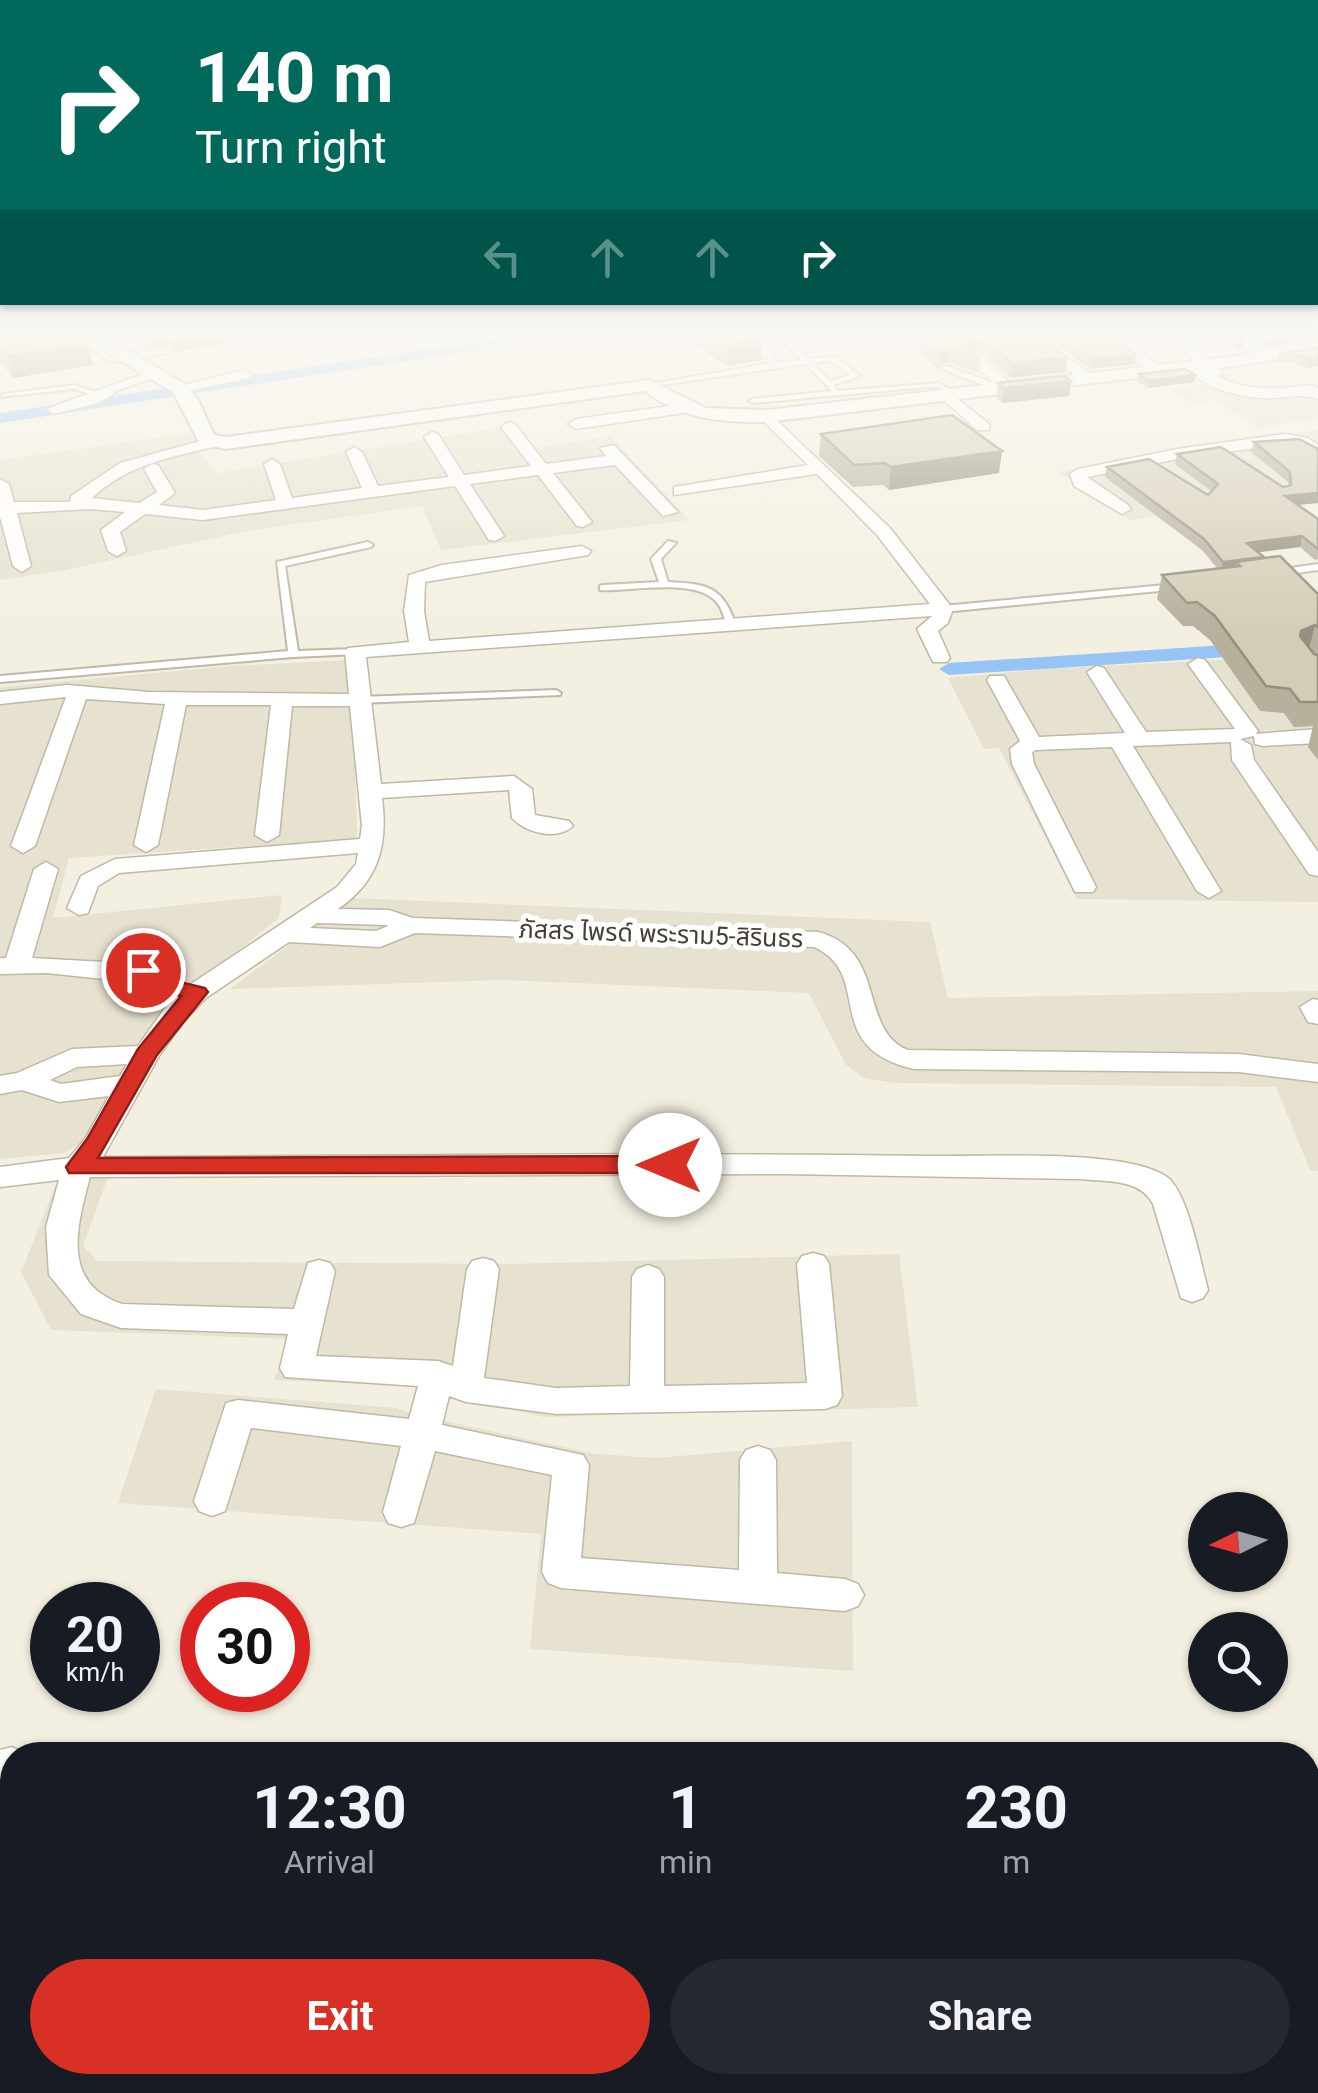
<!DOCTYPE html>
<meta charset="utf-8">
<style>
body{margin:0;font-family:Roboto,"Noto Sans Thai",sans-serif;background:#242831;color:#f1f3f6;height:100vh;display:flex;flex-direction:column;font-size:38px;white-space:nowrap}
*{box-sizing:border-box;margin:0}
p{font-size:32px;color:#9ea1a6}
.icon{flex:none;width:55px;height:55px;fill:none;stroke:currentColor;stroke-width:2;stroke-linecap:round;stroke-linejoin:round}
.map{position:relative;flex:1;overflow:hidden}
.panel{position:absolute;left:0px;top:1742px;width:1320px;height:352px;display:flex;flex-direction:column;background:#171b24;border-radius:40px 40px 0 0;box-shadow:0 2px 8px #0004}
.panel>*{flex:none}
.guide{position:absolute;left:0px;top:0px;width:1320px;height:305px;box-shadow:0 2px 8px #0004;background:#00695c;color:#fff;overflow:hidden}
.needle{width:65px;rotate:265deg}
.tools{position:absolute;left:1188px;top:1492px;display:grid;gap:20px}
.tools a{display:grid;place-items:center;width:100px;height:100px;border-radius:50%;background:#171b24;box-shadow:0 2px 8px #0004;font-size:50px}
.speed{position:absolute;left:30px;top:1582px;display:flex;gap:20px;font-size:50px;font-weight:700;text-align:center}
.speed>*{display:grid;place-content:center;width:130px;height:130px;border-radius:50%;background:#171b24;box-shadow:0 2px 8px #0004;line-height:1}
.speed small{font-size:25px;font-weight:400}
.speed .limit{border:15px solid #d22;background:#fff;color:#111}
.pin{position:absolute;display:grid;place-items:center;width:85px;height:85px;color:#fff;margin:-42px;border:5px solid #fff;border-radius:50%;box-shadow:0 2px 10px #0007}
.me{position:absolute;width:110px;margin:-55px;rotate:270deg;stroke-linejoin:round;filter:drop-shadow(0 0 8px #0008)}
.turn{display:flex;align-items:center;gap:35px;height:210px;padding:0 30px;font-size:45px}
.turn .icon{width:130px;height:130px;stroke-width:2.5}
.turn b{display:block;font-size:70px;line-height:85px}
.lanes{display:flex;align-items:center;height:95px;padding:0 30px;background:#0003;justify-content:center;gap:50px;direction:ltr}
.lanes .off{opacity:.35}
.eta{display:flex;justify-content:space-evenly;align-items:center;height:170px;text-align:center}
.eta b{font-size:60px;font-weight:700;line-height:70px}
.cta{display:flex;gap:20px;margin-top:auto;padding:20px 30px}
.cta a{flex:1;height:115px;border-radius:60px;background:#d93025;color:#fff;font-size:40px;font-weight:700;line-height:115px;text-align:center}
.cta a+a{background:#242831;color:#f1f3f6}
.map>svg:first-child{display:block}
</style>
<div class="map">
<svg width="1318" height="2093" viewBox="0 0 1318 2093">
<rect width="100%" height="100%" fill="#f3f0e1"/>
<!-- residential -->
<path fill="#e7e2cf" d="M1216 367 1255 391 1318 382V418L1259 428 1216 400 1194 403 1170 389 1205 384 1187 370Z
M517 425 534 448 611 436 689 520 441 550 422 506 246 531 66 570 0 580V460L191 433 200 441 218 445 199 451 217 473Z
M1318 430V492L1130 520 1059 472 1186 447Z
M1318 655V902L1077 899 999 748 984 749 948 678 1044 669Z
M347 660 353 698 357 839 69 858 53 918 282 895 279 918 166 1008 84 1141 64 1153 0 1159V687L232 666Z
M352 898 930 922 948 998 1318 991V1171L1310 1170 1276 1087 895 1083 864 1078 846 1065 809 993 502 980 230 989Z
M108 1177 83 1246 97 1261 512 1264 899 1254 918 1407 544 1417 452 1397 441 1420 596 1454 656 1458 852 1441 853 1671 530 1649 541 1534 118 1503 156 1389 397 1408 412 1414 423 1387 274 1380 290 1339 51 1330 21 1272 57 1182Z
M1308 1891 1318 1892V2093H0V1912L12 1915V2082H1308Z"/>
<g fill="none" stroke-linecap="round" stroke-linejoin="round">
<!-- canal -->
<path fill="#96c4f7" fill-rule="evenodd" d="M510 337H546L539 341 0 423V413Z
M899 337H987L980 341 920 348Z
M1318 639V651L949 675 939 669 949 663Z"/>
<!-- service casing -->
<g stroke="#beb9a4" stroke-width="4">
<path id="service" d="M121 337H129L146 352 168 350 172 352 109 362 85 343 92 341 111 358 138 353Z
M745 337H753L779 362 801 360 779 337H787L809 359 836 357 860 376 834 385 838 391 939 383 956 393 952 395 937 387H927L753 403 749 401 753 399 832 391 805 364 649 387 645 385 771 363ZM831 361 850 375 830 381 813 363Z
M947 366 1002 386 1003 388 996 390 944 370 943 368Z
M75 385 106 396 102 398 74 389 0 397 3 394Z
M668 541 676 543 661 559 668 582C708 584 722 586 736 625L734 627H728C724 620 723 610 718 604 699 576 629 592 600 590V586L603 585 659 582 651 559Z
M368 542 373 545 371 547 285 566 298 651 355 649 360 652 359 654 293 657 0 682V676L288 651 277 562Z
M1318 564V570L1277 576 1272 573 1277 570Z
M1176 584 1181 587 1179 589 943 612 938 609 943 606Z
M556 690 561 693 560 695 359 703 354 700 359 697Z"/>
</g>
<!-- minor casing -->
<g stroke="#beb9a4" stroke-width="3">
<path id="minor" d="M1021 337H1038L1097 378 1084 381Z
M1107 337H1123L1164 370 1152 373Z
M1182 337H1200L1195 346 1220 369 1222 372 1217 376C1248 392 1277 389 1311 385L1318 388V399C1303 393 1287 398 1271 398 1240 399 1205 388 1183 367L1190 363 1202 368 1181 347Z
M1231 337H1247L1274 357 1262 360Z
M970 354H980L1012 385V391H1002L970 360Z
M244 370 252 375 249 378 179 393 171 388Z
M151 371 164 374 119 390 99 403 54 414 46 409Z
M945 389 989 424V430H977L940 397 937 394Z
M684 404 690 406V412L576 429 568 424 576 419Z
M767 411 890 528 953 609 948 623 938 631 950 658 947 662H933L917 629 932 616 366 657 381 784 514 776 532 789 535 815 569 821 573 826C557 841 526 833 512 818L509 790 382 798C388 846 379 881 338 909L389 910 413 918 818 932C888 950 858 1031 908 1050L1239 1054 1318 1064V1082L1239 1072 914 1069C818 1047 876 975 814 947L415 933 380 947 289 942 206 998 184 1021 159 1056 103 1157C378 1156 653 1152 928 1156 982 1157 1126 1148 1167 1177 1188 1192 1201 1264 1208 1290L1203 1298 1192 1302 1181 1298 1153 1204C1140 1178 1106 1182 1080 1179L785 1174 90 1177C77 1226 60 1283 122 1304L294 1309 308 1263 319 1260 330 1263 335 1271 316 1356 438 1361 453 1366 467 1269 472 1261 483 1258 494 1261 499 1269 484 1378 556 1388 630 1386 632 1277 637 1269 648 1265 659 1269 664 1277V1386L807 1383 797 1264 802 1256 813 1253 824 1256 829 1264 842 1396 837 1405 825 1409 556 1414 466 1402 449 1396 442 1425 583 1455 589 1465 581 1558 739 1570 740 1460 746 1450 758 1446 770 1450 776 1460 777 1573 845 1579 858 1584 864 1595 858 1606 845 1611 561 1588 548 1583 542 1572 552 1475 435 1451 414 1523 401 1527 388 1523 383 1512 401 1446 251 1428 225 1511 212 1516 199 1511 194 1501 226 1403 238 1400 409 1419 418 1386 285 1377 280 1368 288 1334 121 1328 81 1314 49 1275 46 1227 59 1180 0 1187V1167L69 1158 85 1139 109 1096 59 1102 22 1090 0 1094V1076L17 1073 72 1049 138 1046 164 1009 188 986 337 887 356 864 358 853 119 873 98 886 88 913 79 915 67 908 81 876 115 859 360 839 362 826 350 706H292L279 835 267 842 255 835 271 705H186L158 845 146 852 134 845 165 704 86 699 35 846 23 853 11 846 66 697 0 704V692L67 685 149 692 349 694 345 652 348 648 409 642 404 611 409 575 442 565 582 546 591 551 588 555 425 582 424 611 429 641 930 604 877 535 817 474 674 495V487L680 486 808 465 761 419V413ZM317 923 387 925 388 926 376 931 310 928ZM127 1064 120 1076 61 1084 50 1080 77 1067Z
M509 422 515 424 546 464 606 456 600 448 614 445 678 512 663 516 615 465 553 473 592 522 583 527 577 526 538 475 470 484 504 536 495 541 489 540 455 486 203 520 145 514 120 532 126 551 117 556 108 551 101 530 125 512 90 509 17 513 31 566 22 572 13 566 0 517V479L9 484 14 502H70L71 496 120 463 215 437 223 442 221 445C174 457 128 463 92 498L139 503 157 492 144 469 152 464 158 465 175 493 159 505 203 510 276 500 264 464 272 459 280 464 292 498 362 488 346 452 354 447 362 452 378 486 449 477 424 437 432 432 438 434 464 475 531 466 501 427Z
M1285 434 1308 438 1318 445V457L1298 445 1285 444 1177 459 1087 477 1128 505 1131 509 1122 514 1074 486 1070 474 1078 469 1177 449Z
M1198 658 1205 660 1258 731 1256 734 1318 729V743L1263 746 1255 744 1254 736 1240 739 1251 745 1254 760 1318 852V876L1309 874 1232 760 1231 742 1133 746 1221 891 1209 898 1197 891 1112 747 1036 750 1032 752 1034 764 1096 887 1093 892H1075L1012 764 1010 749 1020 741 987 680 990 676H1004L1039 737 1125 733 1087 672 1097 666 1104 668 1146 732 1235 729 1188 664Z
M46 862 58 869 32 958 158 965 167 978C155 994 140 996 121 992L114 980 46 973 0 974V958H6L34 869Z
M1313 999 1318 1000V1024L1308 1022 1300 1007Z
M12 1747 28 1755H12V1785L0 1788V1750Z
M1308 1869 1318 1870V1912L1308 1911Z
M12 2063V2082H78L82 2093H4L0 2081 6 2065Z
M792 2082H838L837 2093H791Z
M1056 2082H1102L1103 2093H1057Z"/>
</g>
<!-- tertiary casing -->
<g stroke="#beb9a4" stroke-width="4">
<path id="tertiary" d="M43 337H105L185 384 198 400 214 435 226 437 649 380 706 408 767 410 1237 356 1318 342V352L1237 366 767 422C722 423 681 419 645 391L226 449 200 444 173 392 94 345 0 352V342Z"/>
</g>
<!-- service -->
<use href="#service" fill="#fff" fill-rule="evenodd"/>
<!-- minor -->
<use href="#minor" fill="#fff" fill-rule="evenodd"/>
<!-- tertiary -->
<use href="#tertiary" fill="#fff" fill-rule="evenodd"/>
</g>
<!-- wall -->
<path fill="#b6b09d" d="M0 337 93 365 13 378 0 361Z
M138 337H244L245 340 175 352 168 346 150 348Z
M694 337H759L761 360 727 366 694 344Z
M920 337H1039L1067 357 1065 372 1010 378 980 350 973 352 980 359 979 373 948 362 941 365 940 371 919 352Z
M1045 337H1114L1135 364 1091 369Z
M1217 337H1239L1244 341 1242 350H1237Z
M1252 337H1318L1267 347Z
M1318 347 1306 368 1291 362 1277 363 1279 354Z
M1139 374 1195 375 1194 382 1148 388 1138 382Z
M1071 381 1069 396 1002 403 997 398 998 383Z
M821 434 999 473 889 490 883 485 853 487 819 456Z
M1254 442 1318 449V503L1298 505 1318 519V559L1315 560 1300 547 1258 552 1263 558 1318 594V655L1311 650 1314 654 1318 655V760L1308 747 1313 726 1294 727 1284 713 1260 711 1210 640 1193 626H1183L1157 599 1162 575 1218 569 1202 550 1105 477 1107 467 1208 495 1211 491 1175 464 1177 454 1283 487 1288 486V482L1251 452Z"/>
<!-- shaded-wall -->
<path fill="#94907f" d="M148 337H166L168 346 150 348Z
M173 337H244L245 340 175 352Z
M977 337H981L980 350 966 354 968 340Z
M1274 337H1318V339L1267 347 1269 338Z
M762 339 761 360 727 366 728 344Z
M1239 341H1244L1242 350H1237Z
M88 343 93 365 13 378 9 356Z
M950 348 948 362 941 365 940 371 943 350Z
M1136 354 1135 364 1091 369 1092 359Z
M1067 357 1065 372 1010 378 1012 363Z
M1318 357V366L1306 368 1308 359Z
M1195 375 1194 382 1148 388 1149 381Z
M1071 381 1069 396 1002 403 1004 388Z
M1002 451 999 473 889 490 891 467Z
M1318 493V503L1283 506 1285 496Z
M1302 536 1300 547 1245 554 1247 543Z
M1264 557 1261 568 1240 566 1236 562 1234 571 1221 573 1223 562Z
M1315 625 1309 649 1295 655 1301 631Z"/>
<!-- building -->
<path fill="#d4cdb6" stroke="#94907f" stroke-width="2.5" d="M0 337H83L88 343 9 356 0 345Z
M716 337H759L762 339 728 344Z
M920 337H977L968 340 969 348 980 359 950 348 943 350 942 356Z
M983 337H1039L1067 357 1012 363Z
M1060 337H1114L1136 354 1092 359Z
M1318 347V357L1308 359 1293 353 1279 354Z
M1185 369 1195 375 1149 381 1139 374Z
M1064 376 1071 381 1004 388 998 383Z
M952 415 1002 451 891 467 885 463 854 465 821 434Z
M1299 439 1318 449V493L1285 496 1318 519V549L1302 536 1247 543 1264 557 1223 562 1204 539 1107 467 1149 459 1208 495 1218 484 1177 454 1221 447 1283 487 1291 485 1290 472 1254 442Z
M1280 556 1318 594V627L1315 625 1301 631 1300 636 1314 654 1318 655V702H1300L1290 689 1266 686 1215 616 1197 602 1187 603 1162 575 1240 566 1236 562Z"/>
<!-- sky -->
<linearGradient id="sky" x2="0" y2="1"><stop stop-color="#87baee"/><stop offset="0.53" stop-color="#faf8f2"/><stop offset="1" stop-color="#faf8f2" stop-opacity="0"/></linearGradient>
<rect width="1318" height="630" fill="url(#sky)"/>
<!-- route -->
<path fill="#d93025" stroke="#8d1f18" stroke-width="2.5" d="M143 964 161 969 163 978 205 988 208 992 157 1055 98 1158 670 1156 683 1165 670 1173H69L66 1167 87 1139 138 1049 181 996 143 987 142 977 132 970Z"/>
<g text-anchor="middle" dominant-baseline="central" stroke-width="10" stroke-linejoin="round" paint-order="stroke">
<!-- street labels -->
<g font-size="25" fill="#443f32" stroke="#fff">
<text transform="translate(661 934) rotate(2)">ภัสสร ไพรด์ พระราม5-สิรินธร</text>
</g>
</g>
</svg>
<div class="tools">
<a><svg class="needle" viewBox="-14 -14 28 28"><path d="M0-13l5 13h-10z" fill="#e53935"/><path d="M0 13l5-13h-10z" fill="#9ea1a6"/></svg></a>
<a><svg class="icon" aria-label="search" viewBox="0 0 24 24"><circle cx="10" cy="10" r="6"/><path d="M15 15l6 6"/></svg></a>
</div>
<div class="speed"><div>20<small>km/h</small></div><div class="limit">30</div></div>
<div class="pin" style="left:143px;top:970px;background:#d93025"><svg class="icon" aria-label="arrive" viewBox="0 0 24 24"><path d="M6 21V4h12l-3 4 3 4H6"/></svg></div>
<svg class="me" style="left:670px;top:1165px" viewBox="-20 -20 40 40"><circle r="19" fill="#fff"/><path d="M0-13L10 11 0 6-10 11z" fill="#d93025"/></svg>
<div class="guide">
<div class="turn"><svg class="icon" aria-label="right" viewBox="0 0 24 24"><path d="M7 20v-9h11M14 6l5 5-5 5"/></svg><div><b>140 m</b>Turn right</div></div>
<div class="lanes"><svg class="icon off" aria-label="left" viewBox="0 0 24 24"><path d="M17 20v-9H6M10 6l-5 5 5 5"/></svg><svg class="icon off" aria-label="ahead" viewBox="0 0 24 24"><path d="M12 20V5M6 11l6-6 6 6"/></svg><svg class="icon off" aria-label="ahead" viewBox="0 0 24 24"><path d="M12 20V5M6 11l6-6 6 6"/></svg><svg class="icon" aria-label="right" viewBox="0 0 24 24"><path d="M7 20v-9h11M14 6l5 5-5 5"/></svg></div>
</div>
<section class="panel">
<div class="eta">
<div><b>12:30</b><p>Arrival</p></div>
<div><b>1</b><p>min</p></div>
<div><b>230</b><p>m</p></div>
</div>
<div class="cta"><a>Exit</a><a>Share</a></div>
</section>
</div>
